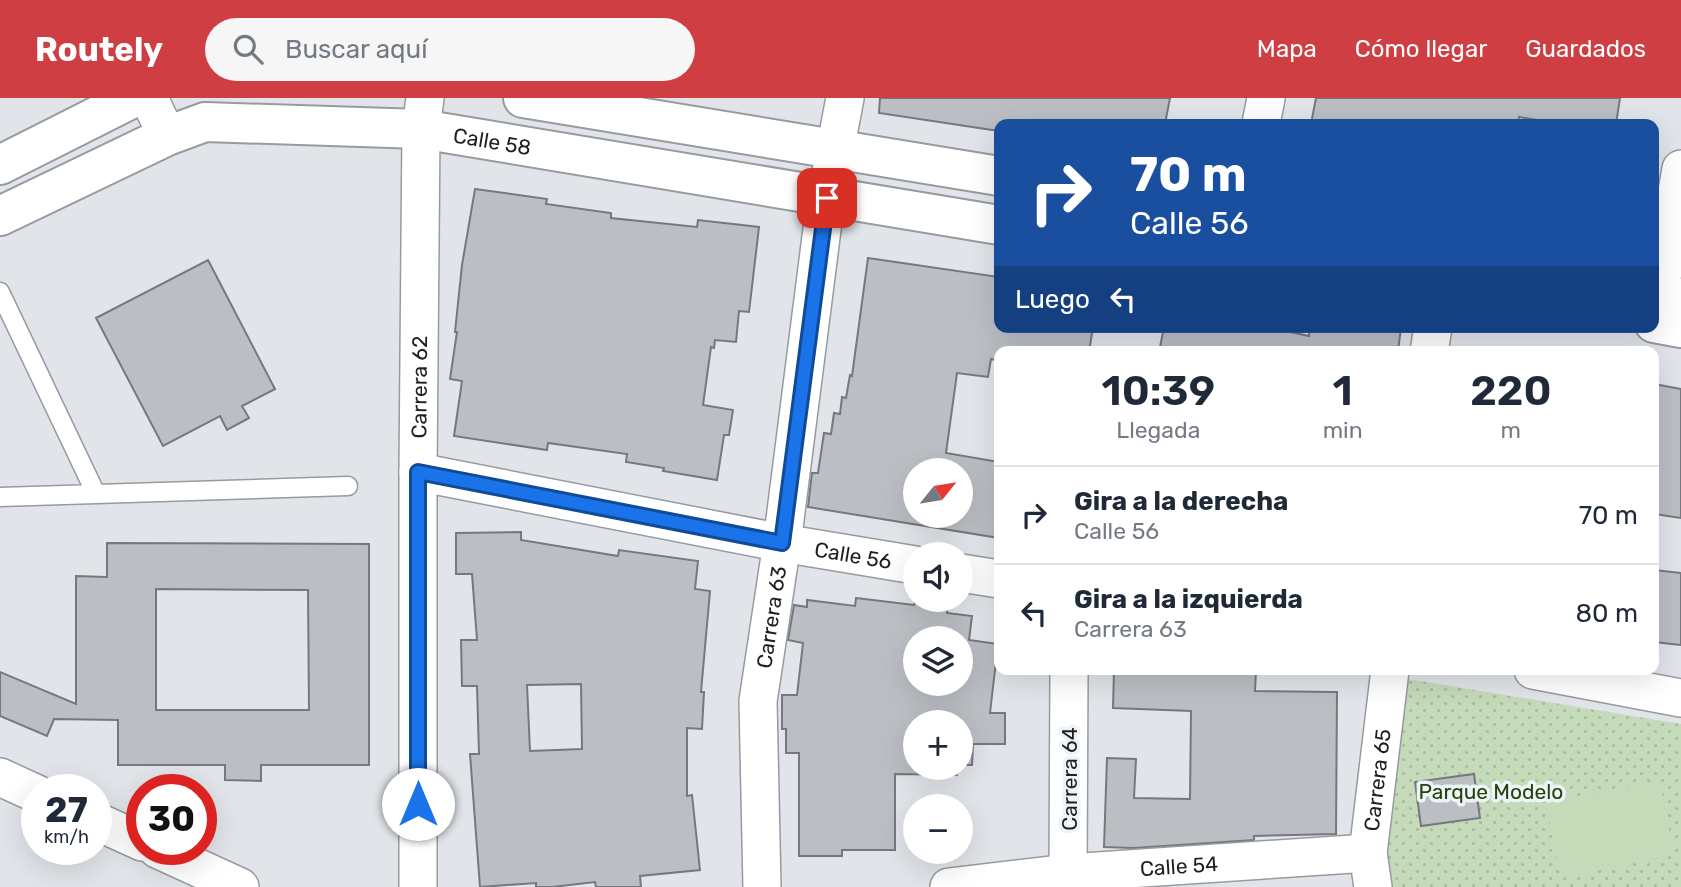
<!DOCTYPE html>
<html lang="es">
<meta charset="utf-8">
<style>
body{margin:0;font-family:Rubik,sans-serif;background:#f6f6f7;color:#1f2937;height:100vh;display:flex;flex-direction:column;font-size:26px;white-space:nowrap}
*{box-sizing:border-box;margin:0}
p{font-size:23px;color:#747a83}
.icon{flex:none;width:38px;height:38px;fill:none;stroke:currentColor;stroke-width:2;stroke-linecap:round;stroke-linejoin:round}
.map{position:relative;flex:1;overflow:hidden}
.side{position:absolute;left:994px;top:248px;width:665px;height:329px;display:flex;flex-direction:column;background:#fff;border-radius:14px;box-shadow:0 7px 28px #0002}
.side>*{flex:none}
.banner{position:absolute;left:994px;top:21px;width:665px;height:214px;border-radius:14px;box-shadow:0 7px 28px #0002;background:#1a4fa0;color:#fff;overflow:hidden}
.needle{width:46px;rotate:60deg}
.tools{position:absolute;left:903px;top:360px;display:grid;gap:14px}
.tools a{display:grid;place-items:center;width:70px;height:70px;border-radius:50%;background:#fff;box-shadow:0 7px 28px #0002;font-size:35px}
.speed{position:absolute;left:21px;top:676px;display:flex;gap:14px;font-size:35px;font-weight:700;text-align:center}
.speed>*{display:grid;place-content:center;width:91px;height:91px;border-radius:50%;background:#fff;box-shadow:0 7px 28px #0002;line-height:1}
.speed small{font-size:18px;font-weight:400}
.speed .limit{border:10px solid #d22;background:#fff;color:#111}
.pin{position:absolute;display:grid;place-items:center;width:60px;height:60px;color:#fff;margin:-30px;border-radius:14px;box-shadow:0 4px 10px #0006}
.me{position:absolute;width:77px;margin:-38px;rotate:0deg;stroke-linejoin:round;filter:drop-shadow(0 0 5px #0008)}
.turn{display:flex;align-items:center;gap:24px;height:147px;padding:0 21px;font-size:32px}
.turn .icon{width:91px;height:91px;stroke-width:2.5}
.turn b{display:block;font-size:49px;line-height:60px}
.then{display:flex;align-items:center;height:66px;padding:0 21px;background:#0003;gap:14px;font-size:26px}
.eta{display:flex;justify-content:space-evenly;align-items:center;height:119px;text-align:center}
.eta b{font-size:42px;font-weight:600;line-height:49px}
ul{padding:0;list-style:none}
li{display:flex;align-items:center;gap:21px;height:98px;padding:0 21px;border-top:2px solid #e0e1e3}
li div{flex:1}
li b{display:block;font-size:26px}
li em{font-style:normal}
header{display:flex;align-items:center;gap:42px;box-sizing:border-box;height:98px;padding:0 35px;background:#ce3e42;color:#fff}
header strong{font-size:33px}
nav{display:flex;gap:38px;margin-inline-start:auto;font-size:24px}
.search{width:490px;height:63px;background:#f6f6f7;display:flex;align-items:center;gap:18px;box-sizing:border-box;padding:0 24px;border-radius:38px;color:#747a83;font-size:26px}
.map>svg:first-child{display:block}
</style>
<header>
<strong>Routely</strong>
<div class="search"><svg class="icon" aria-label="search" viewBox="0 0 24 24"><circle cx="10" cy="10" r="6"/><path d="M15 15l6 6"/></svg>Buscar aquí</div>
<nav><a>Mapa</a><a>Cómo llegar</a><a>Guardados</a></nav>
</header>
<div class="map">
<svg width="1681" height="789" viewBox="0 0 1681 789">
<defs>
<pattern id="green-dots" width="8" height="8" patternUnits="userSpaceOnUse" patternTransform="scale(1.75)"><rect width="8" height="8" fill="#c4dab9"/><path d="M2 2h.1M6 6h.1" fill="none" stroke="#a8bb9f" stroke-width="1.8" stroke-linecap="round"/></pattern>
</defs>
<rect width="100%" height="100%" fill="#e1e5ea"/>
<!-- green -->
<path fill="url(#green-dots)" d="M1408 581 1681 626V789H1390L1383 750Z"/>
<!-- pitch -->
<path fill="#c4dab9" d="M1660 682 1674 757 1561 780 1546 705Z"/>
<!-- building -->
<path fill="#bbbfc4" stroke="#75797d" stroke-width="2" fill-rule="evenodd" d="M880 0H1170L1165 26H999V33L879 15Z
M1316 0H1620L1616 26H1562L1519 19 1518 26H1311Z
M475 91 547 101 546 106 611 115V120L697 129 698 122 759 129 749 214 739 213 736 244 715 242 714 250 711 249 703 307 733 312 729 337H724L717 382 663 373 664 370 626 364 627 356 548 345 547 352 454 338 462 283 450 281 457 234H455L462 167Z
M868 160 999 179V229H1093L1089 254H999V263L991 261 988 279 957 275 946 355 999 364V440L808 409 812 375H818L824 335 831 336 834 315 840 316 842 299 846 300 850 277 852 278ZM915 373H961V418H915Z
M208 162 275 291 242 308 249 320 227 332 220 318 163 348 96 220Z
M1164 229H1266L1309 238 1310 229H1401L1398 254H1159Z
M1654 286 1681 291V420L1654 416Z
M521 434V442L618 458 619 452 698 463 695 491 710 493 701 594H704L702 631 687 630V698L692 697 700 772 640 778 641 789H596L595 784 552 789H536V785L480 789 470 656H479L477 588H462L461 542H477L472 476H456V435ZM581 586 582 651 530 653 527 587Z
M107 445 369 446V667H261V683L225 682V667H118V622L54 621 47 638 0 618V574L76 606V478L107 479ZM156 491 308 492 309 612H156Z
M1654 472 1681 475V547L1654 544Z
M856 500 914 507 915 504 948 508 947 515 972 518 969 542 998 546 990 615H1005V646H973L972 667H961V625H915V670H958L957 677 895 676V752H842V758H799V655H786V631H782V597H797L803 545 788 542 794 507 807 509V502L855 508ZM915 541H961V586H915Z
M1114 572H1256L1255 593 1337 594 1336 736 1254 738V742L1134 750 1104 749 1107 660 1136 661 1134 700 1190 701 1191 613 1113 610Z
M1474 676 1480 720 1421 728 1415 684Z"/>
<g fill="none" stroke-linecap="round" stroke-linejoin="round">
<!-- service casing -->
<g stroke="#979b9f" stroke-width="21">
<path id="service" d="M0 194 96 396
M0 399 348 388"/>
</g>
<!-- minor casing -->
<g stroke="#979b9f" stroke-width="40">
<g id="minor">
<path d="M149 0 167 38"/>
<path d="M1261 26 1266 0"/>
<path d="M1654 225 1681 71"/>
<path d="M1429 254 1433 229"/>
<path id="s1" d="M418 374 782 445 915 467"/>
<path d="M961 475 999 481"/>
<path d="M1069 572 1068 775 1072 789"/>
<path d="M1533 572 1681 600"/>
<path d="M0 679 37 696"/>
<path d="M96 723 142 744"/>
<path d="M157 751 240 789"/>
<path id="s2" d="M418 789V374L421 31 425 0"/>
<path id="s3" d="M762 789 758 603 782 445 826 100 845 0"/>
<path id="s4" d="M949 789 1068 775 1368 755"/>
<path id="s5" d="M1373 789 1368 755 1390 572"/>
</g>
</g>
<!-- tertiary casing -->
<g stroke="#979b9f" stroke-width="42">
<g id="tertiary">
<path d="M523 0 999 78"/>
<path d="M0 67 133 0"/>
<path id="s6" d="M0 118 167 38 205 24 421 31 999 127"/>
<path d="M1654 195 1681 200"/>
<path d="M1654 225 1681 230"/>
</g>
</g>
<!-- service -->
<use href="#service" stroke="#fff" stroke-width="18"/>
<!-- minor -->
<use href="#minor" stroke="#fff" stroke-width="37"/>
<!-- tertiary -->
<use href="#tertiary" stroke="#fff" stroke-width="38"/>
</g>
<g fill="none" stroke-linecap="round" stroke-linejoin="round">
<!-- route casing -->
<g stroke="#114b97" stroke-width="18">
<path id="route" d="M418 706V374L782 445 827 100"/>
</g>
<!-- route -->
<use href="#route" stroke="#1a73e8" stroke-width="12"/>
</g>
<g text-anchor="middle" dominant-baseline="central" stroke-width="7" stroke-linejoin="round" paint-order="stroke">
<!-- street labels -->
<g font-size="21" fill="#1d1f20" stroke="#eef3f7">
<text stroke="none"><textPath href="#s6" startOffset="514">Calle 58</textPath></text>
<text stroke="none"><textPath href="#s2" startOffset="500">Carrera 62</textPath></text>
<text stroke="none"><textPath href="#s1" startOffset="443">Calle 56</textPath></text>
<text stroke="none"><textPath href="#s3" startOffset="271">Carrera 63</textPath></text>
<text transform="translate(1069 681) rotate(-90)">Carrera 64</text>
<text stroke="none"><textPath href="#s5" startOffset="108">Carrera 65</textPath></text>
<text stroke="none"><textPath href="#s4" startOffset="231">Calle 54</textPath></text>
</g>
<!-- park labels -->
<g font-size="21" fill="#214208" stroke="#eef3f7">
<text x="1491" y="693">Parque Modelo</text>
</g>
</g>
</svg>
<div class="tools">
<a><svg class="needle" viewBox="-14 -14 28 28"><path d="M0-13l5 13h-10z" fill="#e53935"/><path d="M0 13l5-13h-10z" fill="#747a83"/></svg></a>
<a><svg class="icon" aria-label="sound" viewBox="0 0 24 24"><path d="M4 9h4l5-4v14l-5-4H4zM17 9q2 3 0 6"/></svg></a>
<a><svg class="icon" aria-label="layers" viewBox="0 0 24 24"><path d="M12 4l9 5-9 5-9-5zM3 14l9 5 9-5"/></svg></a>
<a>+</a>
<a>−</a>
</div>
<div class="speed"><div>27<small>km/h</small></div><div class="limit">30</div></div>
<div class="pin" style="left:827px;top:100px;background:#d93025"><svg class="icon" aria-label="arrive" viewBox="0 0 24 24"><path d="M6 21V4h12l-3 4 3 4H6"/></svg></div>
<svg class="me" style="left:418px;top:706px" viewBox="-20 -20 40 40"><circle r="19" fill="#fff"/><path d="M0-13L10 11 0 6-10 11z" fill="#1a73e8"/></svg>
<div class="banner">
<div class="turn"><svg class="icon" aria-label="right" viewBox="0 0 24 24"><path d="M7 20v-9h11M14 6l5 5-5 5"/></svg><div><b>70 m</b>Calle 56</div></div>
<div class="then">Luego<svg class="icon" aria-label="left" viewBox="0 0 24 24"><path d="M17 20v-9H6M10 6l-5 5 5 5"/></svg></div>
</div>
<section class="side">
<div class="eta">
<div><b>10:39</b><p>Llegada</p></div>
<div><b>1</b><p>min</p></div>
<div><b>220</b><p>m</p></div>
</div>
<ul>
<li><svg class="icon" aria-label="right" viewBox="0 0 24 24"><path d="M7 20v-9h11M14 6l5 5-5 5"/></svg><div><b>Gira a la derecha</b><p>Calle 56</p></div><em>70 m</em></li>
<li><svg class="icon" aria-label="left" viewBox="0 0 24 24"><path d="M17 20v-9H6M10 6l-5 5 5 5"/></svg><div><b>Gira a la izquierda</b><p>Carrera 63</p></div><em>80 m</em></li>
</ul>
</section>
</div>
